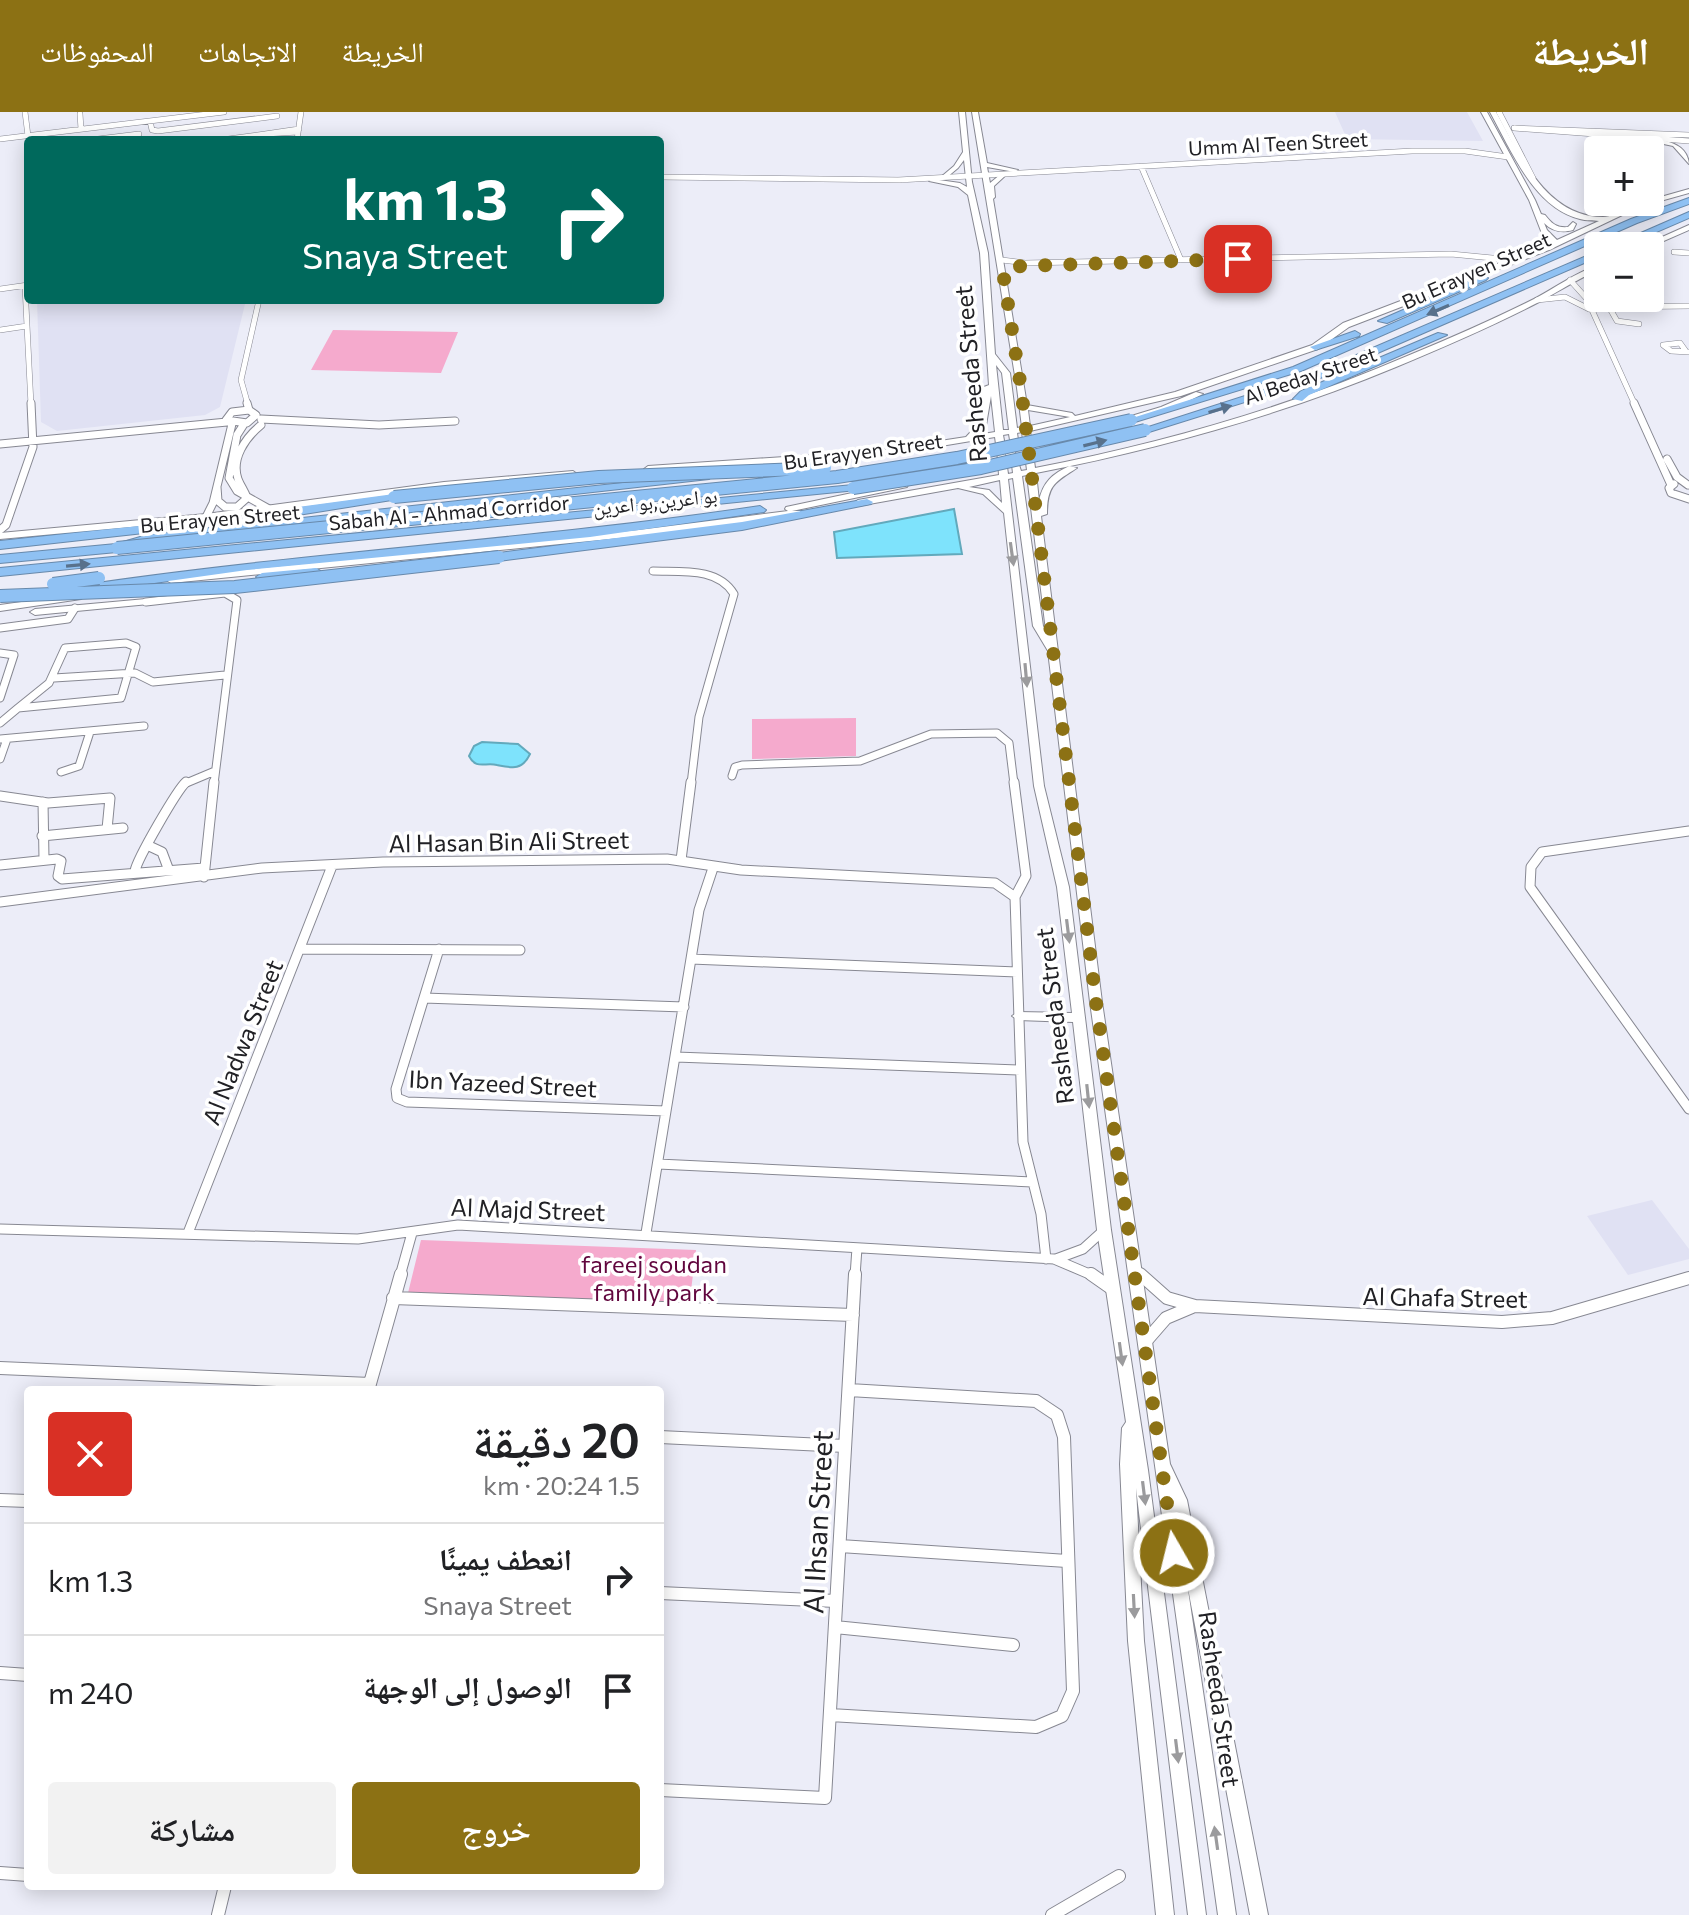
<!DOCTYPE html>
<html lang="ar">
<meta charset="utf-8">
<style>
body{margin:0;font-family:Commissioner,"Noto Naskh Arabic",sans-serif;background:#f2f2f2;color:#202124;direction:rtl;height:100vh;display:flex;flex-direction:column;font-size:30px;white-space:nowrap}
*{box-sizing:border-box;margin:0}
p{font-size:26px;color:#757577}
.icon{flex:none;width:44px;height:44px;fill:none;stroke:currentColor;stroke-width:2;stroke-linecap:round;stroke-linejoin:round}
.map{position:relative;flex:1;overflow:hidden;direction:ltr}
.details{position:absolute;left:24px;top:1274px;width:640px;height:504px;display:flex;flex-direction:column;background:#fff;border-radius:8px;box-shadow:0 4px 20px #0003;direction:rtl}
.details>*{flex:none}
.guide{position:absolute;left:24px;top:24px;width:640px;height:168px;border-radius:8px;box-shadow:0 4px 20px #0003;direction:rtl;background:#00695c;color:#fff;overflow:hidden}
.buttons{position:absolute;left:1584px;top:24px;display:grid;gap:16px}
.buttons a{display:grid;place-items:center;width:80px;height:80px;border-radius:8px;background:#fff;box-shadow:0 4px 20px #0003;font-size:40px}
.pin{position:absolute;display:grid;place-items:center;width:68px;height:68px;color:#fff;margin:-34px;border-radius:16px;box-shadow:0 4px 12px #0006}
.me{position:absolute;width:88px;margin:-44px;rotate:352deg;stroke-linejoin:round;filter:drop-shadow(0 0 6px #0008)}
.turn{display:flex;align-items:center;gap:28px;height:168px;padding:0 24px;font-size:36px}
.turn .icon{width:104px;height:104px;stroke-width:2.5}
.turn b{display:block;font-size:56px;line-height:68px}
.round{display:grid;place-items:center;flex:none;width:84px;height:84px;border-radius:8px;background:#f2f2f2}
.head{display:flex;align-items:center;justify-content:space-between;height:136px;padding:0 24px}
h1{font-size:48px;font-weight:600;line-height:60px}
.cta{display:flex;gap:16px;margin-top:auto;padding:16px 24px}
.cta a{flex:1;height:92px;border-radius:8px;background:#8c7114;color:#fff;font-size:32px;font-weight:600;line-height:92px;text-align:center}
.cta a+a{background:#f2f2f2;color:#202124}
ul{padding:0;list-style:none}
li{display:flex;align-items:center;gap:24px;height:112px;padding:0 24px;border-top:2px solid #e0e0e0}
li div{flex:1}
li b{display:block;font-size:30px}
li em{font-style:normal}
header{display:flex;align-items:center;gap:48px;box-sizing:border-box;height:112px;padding:0 40px;background:#8c7114;color:#fff}
header strong{font-size:38px}
nav{display:flex;gap:44px;margin-inline-start:auto;font-size:28px}
.map>svg:first-child{display:block}
</style>
<header>
<strong>الخريطة</strong>
<nav><a>الخريطة</a><a>الاتجاهات</a><a>المحفوظات</a></nav>
</header>
<div class="map">
<svg width="1689" height="1803" viewBox="0 0 1689 1803">
<rect width="100%" height="100%" fill="#ecedf8"/>
<!-- built -->
<path fill="#e0e1f3" d="M1335 0H1467L1483 29 1347 27Z
M37 188H246L220 295 205 303 57 319 41 310Z
M1652 1088 1689 1137V1147L1628 1163 1587 1104Z"/>
<!-- green -->
<path fill="#f5aacd" d="M333 218 458 220 441 261 311 258Z
M856 606V644L752 647V607Z
M421 1128 696 1138 689 1195 407 1185Z"/>
<!-- water -->
<path fill="#7ee3fc" stroke="#62a9bc" stroke-width="2" d="M954 397 962 442 837 446 834 420Z
M482 630 518 632 530 642C522 659 512 656 497 653 485 650 476 658 469 644L474 634Z"/>
<g fill="none" stroke-linecap="round" stroke-linejoin="round">
<!-- street-far3 casing -->
<g stroke="#878892" stroke-width="6">
<path id="street-far3" d="M25 0 28 24
M1499 0 1533 66
M80 2 81 17
M150 9 152 18 158 19 277 4
M298 20 265 22 299 17
M1689 23 1514 16 1689 29
M0 27 224 0
M90 28 139 22
M221 28 265 22
M297 28 301 0
M1141 54 1181 148
M660 65 901 68
M898 68 1412 39H1465L1508 45
M1674 140 1689 141
M1002 148 1025 151 1451 142 1513 148
M1570 168 1587 187 1635 293
M25 174 31 293
M0 177 28 173
M1537 188 1565 185 1589 197
M1639 212 1617 209 1609 195 1689 194
M0 218 27 214
M1685 238 1680 231 1663 233 1671 239 1689 240
M248 293 241 268 259 188"/>
</g>
<!-- street-far2 casing -->
<g stroke="#878892" stroke-width="9">
<path id="street-far2" d="M247 291 249 298
M1634 291 1671 373
M249 298 256 303 247 311 226 308 232 300Z
M261 307 379 313 455 309
M244 312 237 323 229 366 237 379 269 397
M0 332 227 310
M1667 347 1677 365 1688 373
M1674 372 1669 376 1671 381 1689 387
M217 375 218 389 225 395H237L247 386C245 379 241 375 238 367 231 347 245 326 261 313
M206 405 213 391 232 312
M0 418 6 413 33 335 31 291
M653 459C681 460 718 455 734 482L699 605 691 672
M146 490 225 481 237 488 214 672
M0 516 68 507 75 496
M126 531 136 535 121 586 18 596 49 571 65 536Z
M0 541 14 543 0 586
M54 566 135 561 153 570 225 563
M0 611 18 596
M0 627 144 614
M0 647 7 627
M61 660 79 654 90 620
M732 664 735 655 742 653 860 649 931 622 997 621 1009 631 1014 672
M184 672 215 659"/>
</g>
<!-- street-far1 casing -->
<g stroke="#878892" stroke-width="11">
<path id="street-far1" d="M1014 670 1026 764 1015 785
M0 684 48 691 110 686 107 717
M43 690 44 747
M1689 719 1542 740 1531 755 1530 775 1689 997
M42 724 123 716
M147 733 162 740 168 756
M681 748 691 670
M0 753 57 747 61 749 58 764 62 767 204 756
M135 759C137 747 177 678 186 670
M204 765 214 670
M1015 785 1023 1030 1041 1102 1046 1147
M0 790 262 756 383 750 667 747 741 758 995 771 1015 785
M300 837 520 838
M439 837 396 977 397 986 407 990 666 999
M691 847 1017 860
M424 886 684 895
M676 945 1020 958
M658 1052 1032 1070
M0 1117 358 1127 458 1113 1054 1147 1094 1164
M188 1121 332 754
M646 1121 699 798 713 756
M1056 1147 1083 1137 1104 1118
M1136 1158 1143 1164
M400 1164 412 1121
M855 1164 857 1136"/>
</g>
<!-- street casing -->
<g stroke="#878892" stroke-width="14">
<path id="street" d="M1091 1162 1111 1176
M1140 1162 1167 1186 1195 1194 1502 1210 1552 1206 1689 1166
M393 1186 853 1203
M1146 1229 1166 1206 1192 1195
M0 1256 370 1272
M369 1275 401 1162
M660 1325 845 1334
M0 1388 28 1389
M840 1434 1067 1449
M660 1481 836 1489
M835 1515 1013 1533
M0 1561 28 1563
M830 1603 1036 1615 1062 1604 1073 1579 1064 1325 1057 1303 1036 1289 849 1278
M660 1678 825 1686 855 1162
M0 1761 28 1763
M218 1803 225 1774
M1052 1803 1119 1764"/>
</g>
<!-- secondary casing -->
<g stroke="#878892" stroke-width="2">
<path id="secondary" d="M959 0H965L972 70 988 141 995 242 1010 261 1017 316 1022 315 1017 276 972 0H978L987 51 1018 58 1015 60 987 55 990 71 1001 62 1006 63 994 74 995 85 993 87 1027 293 1072 301 1075 304 1175 280 1312 233 1343 211 1552 131 1541 119 1529 88 1481 0H1487L1535 88 1541 102 1545 103C1552 112 1557 116 1568 115L1573 110 1576 112 1573 118C1562 121 1553 120 1544 111L1547 118 1557 128 1599 109C1593 108 1586 109 1580 107 1534 96 1511 38 1490 0H1496C1520 43 1546 105 1603 105 1618 105 1633 90 1650 90V88L1689 77V81L1639 95 1549 138 1349 215 1318 237 1181 284 1030 319 1035 356C1164 331 1292 294 1412 242 1453 225 1494 207 1534 187 1555 176 1575 161 1598 153V158C1578 167 1559 179 1539 190 1493 214 1444 235 1396 255 1281 303 1158 337 1036 361L1039 389C1043 370 1053 361 1070 354L1077 356C1055 370 1047 373 1047 402L1041 404 1102 890 1170 1352 1187 1388 1268 1803H1250L1187 1471 1236 1803H1218L1090 890 1048 539 1033 514 1013 366 1008 367 1044 674 1069 775 1111 1118 1148 1358 1206 1803H1188L1136 1376 1144 1529 1174 1803H1156L1128 1529 1120 1352 1122 1316 1126 1310 1097 1118 1073 910 1018 908 1012 904 1018 900 1072 901 1057 775 1034 674 1004 401 983 382 958 376 858 394 854 391 858 388 999 363 997 337 993 334 996 332 995 325 875 345 648 360 644 357 648 354 875 339 966 325 978 312 984 275 989 273 980 141 968 83 958 75 929 69 932 67 960 71 967 75 964 48 958 56 946 66 941 65 954 54 963 40ZM996 253 1002 261 1009 318H1003ZM991 284 995 320 977 323 986 313ZM1028 298 1070 305 1030 314ZM1022 320 1027 358 1021 359 1015 340 1005 334 1003 323 1009 322 1010 328 1014 330 1018 328 1017 321ZM1005 341 1012 353 1013 361 1008 362ZM1027 363 1046 519 1043 514 1022 364ZM1000 368 1002 391 989 378 969 375Z
M1647 25C1664 29 1687 30 1689 52L1673 34 1645 28 1644 27Z
M1689 113V118L1650 135 1642 134Z
M1196 280 1203 282 1167 299 1122 310 1118 308 1161 295Z
M573 359 577 362 576 364 444 376 206 408 0 427V421L206 402 444 370Z
M904 370 908 373 907 375 792 399H800L801 401 797 404 639 424 171 471 166 468 171 465 639 418 788 399 785 397 786 395Z
M78 482 83 485 81 487 0 499V493Z
M146 487 151 490 149 492 35 503 30 500 35 497Z"/>
</g>
<!-- highway casing -->
<g stroke="#6889ab" stroke-width="2">
<path id="highway" d="M1689 86V92L1637 111 1301 259 1135 310 1126 308 1293 255 1631 107Z
M1689 100V106L1624 134H1611Z
M1598 139V145L1318 267 1149 320 1139 318 1310 263Z
M1483 163 1488 166 1486 168 1387 211 1378 209Z
M1355 219 1360 222 1359 224 1315 238 1310 235Z
M1438 221 1447 223 1309 283 1302 289 1293 287 1301 279Z
M833 343 837 344V348L788 357 782 354 788 351Z
M705 362 711 365 709 367 279 415 148 430 117 440 0 451V443L116 432 147 423Z
M853 373 857 374V378L0 464V456Z
M394 382 398 383V387L298 403 292 399 298 395Z
M867 387 873 390 871 392 742 418 499 449 493 445 499 441 742 410Z
M760 394 766 398 764 400 590 425 247 458 76 482 70 478 76 474C303 440 533 428 760 394Z
M158 412 162 413V419L0 437V429Z
M316 456 322 460 320 463 262 469 256 465 262 461Z"/>
</g>
<!-- street-far3 -->
<use href="#street-far3" stroke="#fff" stroke-width="5"/>
<!-- street-far2 -->
<use href="#street-far2" stroke="#fff" stroke-width="7"/>
<!-- street-far1 -->
<use href="#street-far1" stroke="#fff" stroke-width="9"/>
<!-- street -->
<use href="#street" stroke="#fff" stroke-width="12"/>
<!-- secondary -->
<use href="#secondary" fill="#fff" fill-rule="evenodd"/>
<!-- highway -->
<use href="#highway" fill="#8fc1f3" fill-rule="evenodd"/>
<!-- highway-bridge casing -->
<g stroke="#6889ab" stroke-width="14" stroke-linecap="butt">
<path id="highway-bridge" d="M853 376 981 356 1145 318
M394 385 599 365 825 356
M117 436 837 365 957 346 1131 308
M53 472 99 466
M0 484 235 475 499 445"/>
</g>
<!-- highway-bridge -->
<use href="#highway-bridge" stroke="#8fc1f3" stroke-width="12"/>
</g>
<!-- one-way arrows -->
<defs><path id="oneway-solid" d="M-6-.8H1V-3.2L6.5 0L1 3.2V.8H-6Z" transform="scale(2)"/></defs>
<g fill="#58718c">
<use href="#oneway-solid" transform="translate(1438 198) rotate(157)"/>
<use href="#oneway-solid" transform="translate(1220 297) rotate(-17)"/>
<use href="#oneway-solid" transform="translate(1095 331) rotate(-14)"/>
<use href="#oneway-solid" transform="translate(78 453) rotate(-5)"/>
</g>
<g fill="#9b9b9d">
<use href="#oneway-solid" transform="translate(1012 442) rotate(82)"/>
<use href="#oneway-solid" transform="translate(1026 563) rotate(85)"/>
<use href="#oneway-solid" transform="translate(1068 819) rotate(83)"/>
<use href="#oneway-solid" transform="translate(1088 984) rotate(84)"/>
<use href="#oneway-solid" transform="translate(1121 1242) rotate(82)"/>
<use href="#oneway-solid" transform="translate(1144 1381) rotate(83)"/>
<use href="#oneway-solid" transform="translate(1134 1494) rotate(87)"/>
<use href="#oneway-solid" transform="translate(1177 1639) rotate(83)"/>
<use href="#oneway-solid" transform="translate(1216 1726) rotate(-98)"/>
</g>
<g fill="none" stroke-linecap="round" stroke-linejoin="round">
<!-- route -->
<path stroke="#8c7114" stroke-width="14" stroke-dasharray="0 25.2" d="M1174 1441 1096 890 1021 276 1003 160 1021 154 1238 147"/>
</g>
<g text-anchor="middle" dominant-baseline="central" stroke-width="7" stroke-linejoin="round" paint-order="stroke">
<!-- far-street labels -->
<g font-size="20" fill="#212125" stroke="#fff">
<text transform="translate(1278 31) rotate(-3)">Umm Al Teen Street</text>
<text transform="translate(1476 158) rotate(-24)">Bu Erayyen Street</text>
<text transform="translate(1310 263) rotate(-19)">Al Beday Street</text>
<text transform="translate(863 339) rotate(-8)">Bu Erayyen Street</text>
<text transform="translate(655 389) rotate(-6)">بو اعرين,بو اعرين</text>
<text transform="translate(449 400) rotate(-5)">Sabah Al - Ahmad Corridor</text>
<text transform="translate(220 406) rotate(-5)">Bu Erayyen Street</text>
</g>
<!-- street labels -->
<g font-size="24" fill="#212125" stroke="#fff">
<text transform="translate(970 262) rotate(-95)">Rasheeda Street</text>
<text transform="translate(509 729) rotate(-1)">Al Hasan Bin Ali Street</text>
<text transform="translate(1054 904) rotate(-97)">Rasheeda Street</text>
<text transform="translate(242 930) rotate(-68)">Al Nadwa Street</text>
<text transform="translate(503 971) rotate(3)">Ibn Yazeed Street</text>
<text transform="translate(528 1097) rotate(2)">Al Majd Street</text>
<text transform="translate(1445 1185) rotate(1)">Al Ghafa Street</text>
<text transform="translate(1220 1587) rotate(82)">Rasheeda Street</text>
</g>
<!-- park labels -->
<g font-size="24" fill="#61063e" stroke="#fff">
<text x="654" y="1151">fareej soudan<tspan x="654" dy="28">family park</tspan></text>
</g>
<!-- near-street labels -->
<g font-size="28" fill="#212125" stroke="#fff">
<text transform="translate(817 1410) rotate(-87)">Al Ihsan Street</text>
</g>
</g>
</svg>
<div class="buttons">
<a>+</a>
<a>−</a>
</div>
<div class="pin" style="left:1238px;top:147px;background:#d93025"><svg class="icon" aria-label="arrive" viewBox="0 0 24 24"><path d="M6 21V4h12l-3 4 3 4H6"/></svg></div>
<svg class="me" style="left:1174px;top:1441px" viewBox="-20 -20 40 40"><circle r="17" fill="#8c7114" stroke="#fff" stroke-width="3"/><path d="M0-11L8 9 0 5-8 9z" fill="#fff"/></svg>
<div class="guide">
<div class="turn"><svg class="icon" aria-label="right" viewBox="0 0 24 24"><path d="M7 20v-9h11M14 6l5 5-5 5"/></svg><div><b>1.3 km</b>Snaya Street</div></div>
</div>
<section class="details">
<div class="head"><div><h1>20 دقيقة</h1><p>1.5 km · 20:24</p></div><a class="round" style="background:#d93025;color:#fff"><svg class="icon" aria-label="close" viewBox="0 0 24 24"><path d="M6 6l12 12M18 6L6 18"/></svg></a></div>
<ul>
<li><svg class="icon" aria-label="right" viewBox="0 0 24 24"><path d="M7 20v-9h11M14 6l5 5-5 5"/></svg><div><b>انعطف يمينًا</b><p>Snaya Street</p></div><em>1.3 km</em></li>
<li><svg class="icon" aria-label="arrive" viewBox="0 0 24 24"><path d="M6 21V4h12l-3 4 3 4H6"/></svg><div><b>الوصول إلى الوجهة</b></div><em>240 m</em></li>
</ul>
<div class="cta"><a>خروج</a><a>مشاركة</a></div>
</section>
</div>
